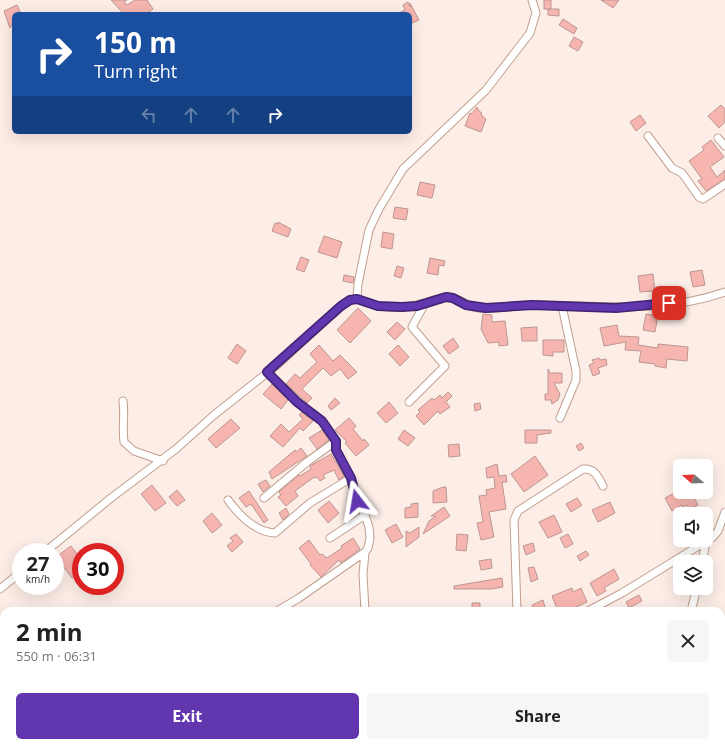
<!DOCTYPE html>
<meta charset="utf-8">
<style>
body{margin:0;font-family:"Open Sans",sans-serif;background:#f6f6f6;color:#222;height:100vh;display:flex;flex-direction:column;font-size:15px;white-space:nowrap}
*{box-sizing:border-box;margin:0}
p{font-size:13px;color:#767676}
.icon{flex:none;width:22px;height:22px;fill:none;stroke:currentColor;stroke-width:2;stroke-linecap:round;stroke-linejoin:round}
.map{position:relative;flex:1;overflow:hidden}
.drawer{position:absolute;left:0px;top:607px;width:725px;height:140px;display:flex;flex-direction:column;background:#fff;border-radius:12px 12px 0 0;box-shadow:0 4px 16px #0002}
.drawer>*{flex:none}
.top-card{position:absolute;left:12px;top:12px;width:400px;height:122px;border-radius:6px;box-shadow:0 4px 16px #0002;background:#1a4fa0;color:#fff;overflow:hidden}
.needle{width:26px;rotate:289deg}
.buttons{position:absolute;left:673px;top:459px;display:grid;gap:8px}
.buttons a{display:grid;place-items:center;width:40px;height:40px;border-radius:6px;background:#fff;box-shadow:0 4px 16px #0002;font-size:20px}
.speed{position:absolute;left:12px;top:543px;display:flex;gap:8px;font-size:20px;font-weight:700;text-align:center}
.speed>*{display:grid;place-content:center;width:52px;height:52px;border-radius:50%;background:#fff;box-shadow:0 4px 16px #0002;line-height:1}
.speed small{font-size:10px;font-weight:400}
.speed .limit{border:6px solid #d22;background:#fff;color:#111}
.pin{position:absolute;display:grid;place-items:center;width:34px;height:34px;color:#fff;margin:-17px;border-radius:8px;box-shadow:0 2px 6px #0006}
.me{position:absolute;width:44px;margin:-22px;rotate:346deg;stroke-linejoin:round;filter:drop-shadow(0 0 3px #0008)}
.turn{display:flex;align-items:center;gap:14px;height:84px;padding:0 16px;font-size:18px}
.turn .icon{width:52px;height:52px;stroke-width:2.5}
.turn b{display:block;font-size:28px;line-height:34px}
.lanes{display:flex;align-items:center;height:38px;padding:0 16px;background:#0003;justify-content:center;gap:20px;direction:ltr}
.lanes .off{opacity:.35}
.round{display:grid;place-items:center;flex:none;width:42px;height:42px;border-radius:6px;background:#f6f6f6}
.head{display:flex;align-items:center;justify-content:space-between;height:68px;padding:0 16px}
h1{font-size:24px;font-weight:700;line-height:30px}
.primary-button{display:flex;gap:8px;margin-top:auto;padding:8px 16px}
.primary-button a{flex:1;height:46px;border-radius:6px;background:#6236ae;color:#fff;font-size:16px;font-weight:700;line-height:46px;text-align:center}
.primary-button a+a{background:#f6f6f6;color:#222}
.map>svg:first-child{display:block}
</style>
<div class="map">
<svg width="725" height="747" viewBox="0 0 725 747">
<rect width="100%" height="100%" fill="#fcede6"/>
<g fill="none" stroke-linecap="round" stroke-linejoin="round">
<!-- stream -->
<path stroke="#d092a2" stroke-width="2" d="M721 738 725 724
M718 747 720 743"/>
</g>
<!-- building -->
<path fill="#f6b5af" stroke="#bd9692" d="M111 0H127L124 2 127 5 135 0H147L153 9 146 14H124Z
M544 0H551V9H544Z
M601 0H619L613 8Z
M408 2 410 7V3L419 20 410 24V14H397L405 10 403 5Z
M17 5 21 14H14V22L10 28 4 11Z
M548 9H559V16L548 15Z
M563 19 577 28 574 34 559 25Z
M574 37 583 42 578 51 569 46Z
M721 105 725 109V122L719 128 708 116Z
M477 107 479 111 482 113 481 115 486 119 481 132 465 126 470 113 471 114Z
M640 115 646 123 636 131 630 122Z
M711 140 724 157 710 167 717 177 725 170V179L706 191 698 181 702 179 689 161 704 150 702 147Z
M420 182 435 185 432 198 417 195Z
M395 207 408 209 406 220 393 218Z
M278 222 291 229 288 237 272 231 275 223 278 224Z
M383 232 394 234 392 249 381 247Z
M324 236 342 242 337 258 318 252Z
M301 257 309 260 304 272 296 269Z
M430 258 445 261 444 266 439 265 438 275 427 273Z
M397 266 404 268 401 278 394 276Z
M702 270 705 285 693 287 690 272Z
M653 274 655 291 640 292 638 276Z
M344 275 354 277 353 283 343 281Z
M358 308 371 321 350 343 337 330Z
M483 314 492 315V322L505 321 508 345 499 346V342L488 343 481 329Z
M646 314 658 316 655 332 643 330Z
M397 322 405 329 395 340 387 332Z
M617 325 619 336 639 337 638 345 658 348V344L688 347 687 361 667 359 666 368 655 366V364L639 362 641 351 625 350 626 342 604 346 600 328Z
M537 327V341H522L521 328Z
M453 338 459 347 449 354 443 346Z
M543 340H564V352H553V356L543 355Z
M237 344 246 351 237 364 228 358Z
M319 345 333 361 340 355 357 372 348 379 340 369 331 376 323 368 302 389 312 398 307 403 286 384 295 374 300 378 317 362 310 354Z
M398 345 409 357 400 366 389 354Z
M599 358 600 360 606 359 607 365 598 368 600 373 593 376 589 365 594 363 592 360Z
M548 369 550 373H562V383H554L560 394 558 400 552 404 551 400H545V394H548Z
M272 384 288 400 281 409 263 394Z
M448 392 452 396 446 402 450 407 440 414 438 411 424 425 416 416 420 412 418 410 432 398 434 400 440 395 442 398Z
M335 398 340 403 331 410 328 406Z
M389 402 398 413 386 423 377 413Z
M480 403 481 409 475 411 474 404Z
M302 412 313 421 303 431 300 428 283 447 270 436 281 424 289 432 303 419 299 415Z
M349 418 356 426 353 429 363 441 364 439 369 445 356 456 345 443 347 442 335 430Z
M231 419 240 428 216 448 208 439Z
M322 430 329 440 317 449 309 438Z
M404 430 415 438 408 446 398 439Z
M525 430H551V433L537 435V443H525Z
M581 443 584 448 579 451 576 446Z
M459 444 460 456 449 457 448 445Z
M301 448 307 456 272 479 269 472 295 450 296 452Z
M331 454 344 476 339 480 334 470 323 475 325 478 320 481 317 477 313 478 295 491 298 496 286 506 278 497 281 495 279 492 299 475 300 476 311 469 310 466Z
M535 456 548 475 524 492 511 474Z
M497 464 499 476 506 475 507 482H502L506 509 489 512 494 537 481 540 477 523 483 522 479 496 487 495 486 490 495 488 494 477 487 478 486 468Z
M266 480 270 486 263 492 258 484Z
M152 485 166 503 155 511 141 494Z
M443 487H446L447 502 433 503V491Z
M177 490 185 500 177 506 169 497Z
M680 490V492H707L695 499 698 505 689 509 687 505 683 507 682 505 672 511 665 498Z
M249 491 268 520 264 523 251 504 246 507 239 498Z
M577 498 582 505 571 512 566 504Z
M329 501 339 513 328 523 318 510Z
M610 502 615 513 598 522 592 510Z
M418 503V517L405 518V508L411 507V504Z
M444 507 450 516 423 534 429 521 436 516H431Z
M286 508 289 514 283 520 279 513Z
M212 513 222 525 212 533 203 521Z
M554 515 562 532 548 538 539 522Z
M396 524 403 537 392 543 385 530Z
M419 527V537L406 547V531L410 533Z
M236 534 243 542 232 552 227 546 233 541 230 538Z
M457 534 468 535 466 551 456 550Z
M568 534 573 544 565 548 560 538Z
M353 538 360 549 341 563 339 560 321 577 310 565 311 564 299 548 309 540 320 555 322 554 327 558 342 548 341 546Z
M533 543 535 551 526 555 523 546Z
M71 546 77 554 81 551V572L72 578 56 557Z
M586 551 589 555 580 561 577 556Z
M491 559 492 568 481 570 479 561Z
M534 567 538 579 531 582 528 568Z
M614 569 619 579 604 588 606 591 597 596 590 583Z
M502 578 503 587 491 589H454V586Z
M572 588 573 592 581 588 587 602 568 611H558L552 596Z
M639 595 642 601 629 608 626 602Z
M543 600 546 611H534L532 605Z
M472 603H480V611H472Z"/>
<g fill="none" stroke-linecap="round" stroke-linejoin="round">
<!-- street casing -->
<g stroke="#c29f8f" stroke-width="9">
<path id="street" d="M648 136 672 168 682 173 699 197 703 199 725 184
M718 138 725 146
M357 299C379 309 401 310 424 303 432 301 440 297 448 297 458 297 467 307 478 308 497 310 515 305 533 305 597 305 663 314 725 292
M267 372 297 402 322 421 336 441V450L351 478 357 501 365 515 369 527 370 538 368 548 365 552 363 574 365 611
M123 401C125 415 122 428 124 442L134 451 163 461
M409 402 445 366 412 327 425 303
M560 418 576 380V371L562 306
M264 498 307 462 336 441
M228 500C239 515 255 532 275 533L310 503 351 478
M330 538 365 515
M45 552 111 498 176 449 214 415 277 365 341 306 350 300 357 299 358 284 369 230 379 209 403 169 486 90 530 33 536 13 532 0
M702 562 706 542
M0 589 21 572
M277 611 299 598 365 552
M517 611 514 520 518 511 583 469C595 468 598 477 603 486
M588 611 622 593 713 537 718 531 725 512
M691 611 697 588
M0 678 4 675
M545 743V747
M211 744 213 743
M464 747 480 743
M656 747 658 743"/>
</g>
<!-- street -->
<use href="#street" stroke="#fff" stroke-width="7"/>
</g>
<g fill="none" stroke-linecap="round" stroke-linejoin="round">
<!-- route casing -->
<g stroke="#402371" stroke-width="10">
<path id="route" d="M357 501 351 478 336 450V441L322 421 297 402 267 372 341 306 350 300 357 299 378 306 402 307 417 306 446 297 453 298 466 305 486 308 532 305 616 308 669 303"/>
</g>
<!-- route -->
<use href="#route" stroke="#6236ae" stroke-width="7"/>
</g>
</svg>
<div class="buttons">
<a><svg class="needle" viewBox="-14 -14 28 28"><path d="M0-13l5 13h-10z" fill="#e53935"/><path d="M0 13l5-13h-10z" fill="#767676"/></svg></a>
<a><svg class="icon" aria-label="sound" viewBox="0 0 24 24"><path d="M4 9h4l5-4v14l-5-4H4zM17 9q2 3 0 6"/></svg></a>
<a><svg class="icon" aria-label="layers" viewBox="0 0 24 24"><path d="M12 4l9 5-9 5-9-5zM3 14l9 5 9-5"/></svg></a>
</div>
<div class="speed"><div>27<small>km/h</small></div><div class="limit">30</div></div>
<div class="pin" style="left:669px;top:303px;background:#d93025"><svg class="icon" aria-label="arrive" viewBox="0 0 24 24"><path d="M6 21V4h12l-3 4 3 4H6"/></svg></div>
<svg class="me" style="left:357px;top:501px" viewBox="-20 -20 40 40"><path d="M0-17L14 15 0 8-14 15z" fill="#6236ae" stroke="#fff" stroke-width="4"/></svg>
<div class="top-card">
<div class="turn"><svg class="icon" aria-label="right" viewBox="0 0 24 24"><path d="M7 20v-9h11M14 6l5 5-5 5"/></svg><div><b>150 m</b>Turn right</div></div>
<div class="lanes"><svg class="icon off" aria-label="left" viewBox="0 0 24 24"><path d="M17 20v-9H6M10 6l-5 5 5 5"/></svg><svg class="icon off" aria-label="ahead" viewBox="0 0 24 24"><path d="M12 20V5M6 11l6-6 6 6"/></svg><svg class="icon off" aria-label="ahead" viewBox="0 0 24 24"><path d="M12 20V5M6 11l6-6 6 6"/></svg><svg class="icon" aria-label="right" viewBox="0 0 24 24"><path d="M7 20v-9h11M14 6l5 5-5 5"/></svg></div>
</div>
<section class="drawer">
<div class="head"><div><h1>2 min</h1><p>550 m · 06:31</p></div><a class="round"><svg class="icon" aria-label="close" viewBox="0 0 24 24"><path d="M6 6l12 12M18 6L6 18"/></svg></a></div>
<div class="primary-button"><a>Exit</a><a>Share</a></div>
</section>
</div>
